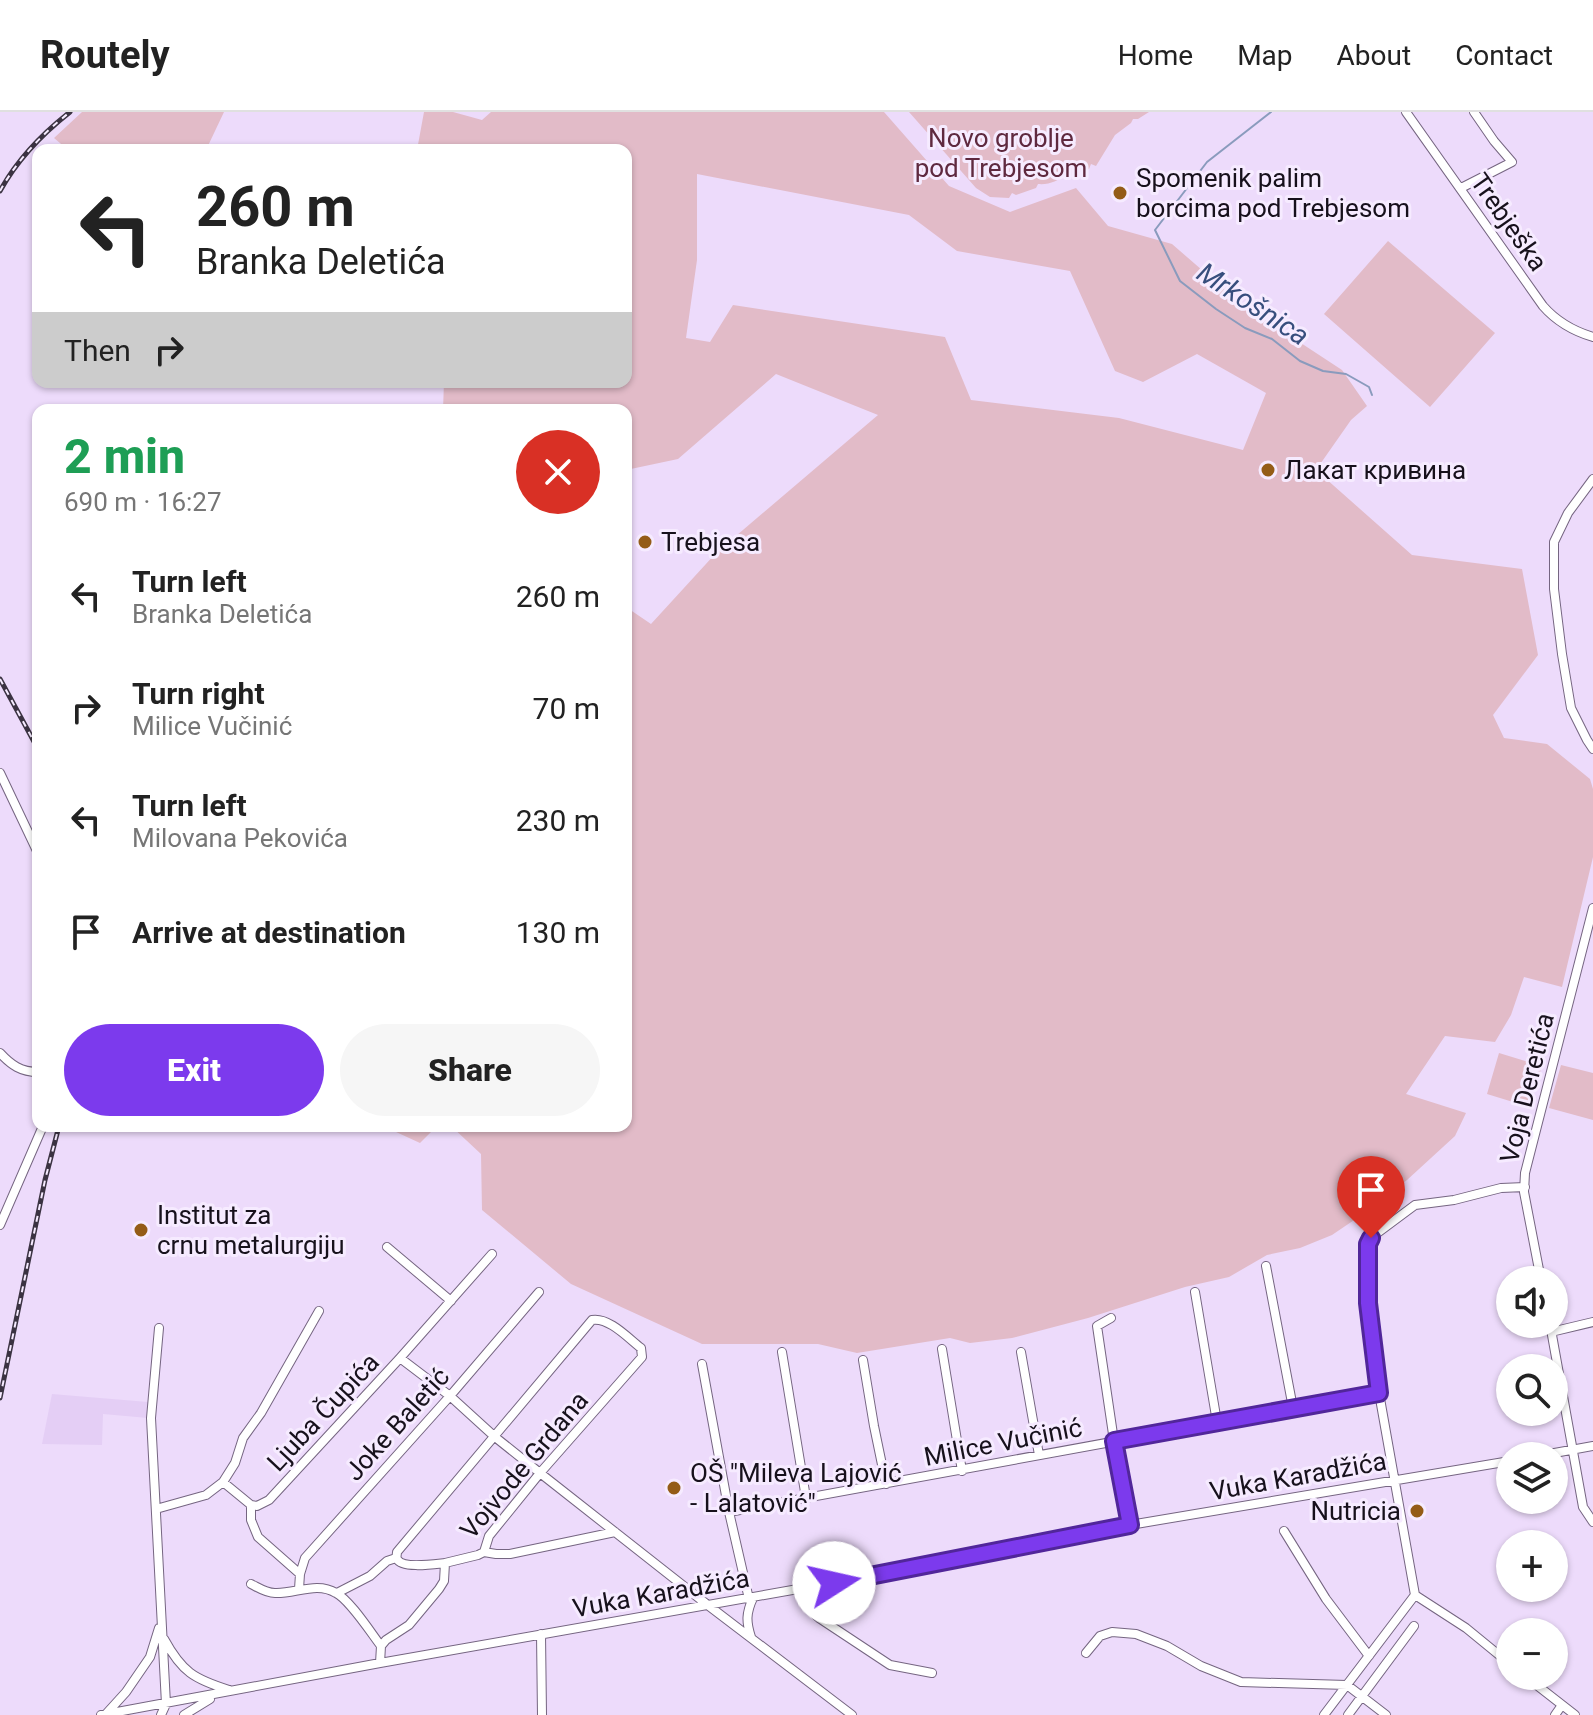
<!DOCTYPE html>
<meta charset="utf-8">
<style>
body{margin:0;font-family:Roboto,sans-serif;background:#f6f6f6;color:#222;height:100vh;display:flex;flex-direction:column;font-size:30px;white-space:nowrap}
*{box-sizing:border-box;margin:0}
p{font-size:26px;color:#767676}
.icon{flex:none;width:44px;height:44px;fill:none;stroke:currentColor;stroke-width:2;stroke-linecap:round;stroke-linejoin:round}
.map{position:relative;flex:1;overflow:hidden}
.sheet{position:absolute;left:32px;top:292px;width:600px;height:728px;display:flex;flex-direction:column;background:#fff;border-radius:16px;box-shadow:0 2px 6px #0004}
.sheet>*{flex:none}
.guide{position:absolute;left:32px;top:32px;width:600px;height:244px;border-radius:16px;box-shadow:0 2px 6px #0004;background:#fff;color:#222;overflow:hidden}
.controls{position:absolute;left:1496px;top:1154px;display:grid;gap:16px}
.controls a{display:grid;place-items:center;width:72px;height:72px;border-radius:50%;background:#fff;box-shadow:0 2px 6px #0004;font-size:40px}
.pin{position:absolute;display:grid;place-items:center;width:68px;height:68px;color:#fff;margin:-82px -34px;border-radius:50% 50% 50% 0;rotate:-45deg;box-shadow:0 0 8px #0007}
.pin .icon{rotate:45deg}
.me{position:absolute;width:88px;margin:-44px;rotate:80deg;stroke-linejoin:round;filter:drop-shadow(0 0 6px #0008)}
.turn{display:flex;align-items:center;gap:28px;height:168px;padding:0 32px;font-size:36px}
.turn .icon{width:104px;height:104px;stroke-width:2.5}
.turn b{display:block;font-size:56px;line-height:68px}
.then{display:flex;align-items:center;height:76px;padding:0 32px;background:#0003;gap:16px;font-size:30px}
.round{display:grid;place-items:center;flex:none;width:84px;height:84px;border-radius:42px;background:#f6f6f6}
.headline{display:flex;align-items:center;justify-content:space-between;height:136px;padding:0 32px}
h1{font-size:48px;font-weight:800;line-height:60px;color:#1e9e55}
.button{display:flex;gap:16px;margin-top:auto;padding:16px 32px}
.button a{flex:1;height:92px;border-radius:48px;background:#7c3aed;color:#fff;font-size:32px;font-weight:800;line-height:92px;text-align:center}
.button a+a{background:#f6f6f6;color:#222}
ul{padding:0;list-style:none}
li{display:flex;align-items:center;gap:24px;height:112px;padding:0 32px}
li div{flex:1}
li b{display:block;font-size:30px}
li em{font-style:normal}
header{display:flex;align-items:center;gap:48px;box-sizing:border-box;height:112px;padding:0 40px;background:#fff;border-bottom:2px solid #e0e0e0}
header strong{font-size:38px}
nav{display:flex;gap:44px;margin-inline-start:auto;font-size:28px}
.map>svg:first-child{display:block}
</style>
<header>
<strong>Routely</strong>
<nav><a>Home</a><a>Map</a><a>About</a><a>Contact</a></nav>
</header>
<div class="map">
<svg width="1593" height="1603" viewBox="0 0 1593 1603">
<rect width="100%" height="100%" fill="#eddbfb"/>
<!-- built -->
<path fill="#e4cef5" d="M52 1282 148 1290V1306L103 1302 102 1333 42 1332Z"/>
<!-- green -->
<path fill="#e2bbc8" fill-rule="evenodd" d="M82 0H224L206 38 67 37 54 26Z
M424 0H453L482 8 491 0H884L949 74 1010 100 1076 76 1108 114 1172 132 1240 191 1342 258 1367 294 1351 308 1316 358 1412 443 1522 457 1538 543 1493 603 1504 626 1547 632 1590 667 1593 677V745L1562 875 1524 865 1511 903 1495 930 1445 924 1406 982 1466 1001 1455 1024 1407 1068 1366 1100 1332 1123 1300 1136 1267 1143 1229 1165 1185 1175 1088 1206 1012 1226 970 1231 950 1226 857 1241 818 1232H702L571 1172 482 1098 481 1042 451 1014H626V495L651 512 716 441 878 303 776 262 678 347 626 358V298H443L444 270H626V38H417ZM697 62 909 103 957 139 1070 159 1115 259 1143 270 1197 242 1266 281 1243 338 1119 306 971 288 945 225 733 193 710 230 686 226 697 148Z
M909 0H1149L1138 7H1133L1131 11 1115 23 1096 54 1091 52 1089 57 1070 64 1066 62C1058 69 1049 73 1038 72L1036 76 1016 83 1012 81 1009 86 990 85 976 76Z
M1388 129 1495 221 1430 295 1324 202Z
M1499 941 1542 954 1529 995 1487 982Z
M1561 953 1593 961V1008L1549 996Z
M383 1014H437L420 1031Z"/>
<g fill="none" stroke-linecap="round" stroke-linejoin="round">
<!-- stream -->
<path stroke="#8a9bbd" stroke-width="2" d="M1271 0 1207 50 1155 118 1180 169 1216 197 1245 216 1272 227 1300 249 1323 259 1346 262 1369 275 1372 283"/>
<!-- minor casing -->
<g stroke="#756581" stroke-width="10">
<path id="minor" d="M1406 0 1543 194C1557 210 1573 219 1593 225
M1461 76 1512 50 1494 29 1474 0
M1593 367 1568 401 1554 430V477L1562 542 1571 596 1587 628 1593 637
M0 661 38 741
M0 941C11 953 21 960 38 960
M0 1113 43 1014
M387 1135 451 1189
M1266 1154 1293 1296
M1541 1168 1524 1080 1525 1061 1593 796
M1195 1180 1217 1310
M1111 1206 1097 1214 1114 1329 1130 1413
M1550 1212 1583 1395 1593 1410
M159 1216 151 1306 166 1592 161 1603
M1551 1220 1593 1210
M942 1237 962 1359
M782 1240 806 1386
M1021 1240 1039 1343
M400 1246 450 1284 495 1325 540 1361 709 1494 852 1603
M863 1248 874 1314 886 1372
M702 1252 729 1400 749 1487
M1538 1344 1593 1334
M223 1370 251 1393 257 1394 269 1388 400 1246 492 1142
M251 1393V1408L258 1425 300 1462
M156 1397 206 1383 223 1370 235 1351 243 1326 261 1301 319 1199
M729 1400 1379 1281
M1284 1419 1326 1487 1369 1544
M484 1440 496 1442H510L615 1420
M251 1472C259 1476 266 1481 275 1481 295 1482 317 1469 336 1481 350 1488 371 1521 381 1534
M812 1475C811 1490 807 1496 819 1506L890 1553 932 1561
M299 1477 300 1462 305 1446 450 1284 539 1180
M337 1481 370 1464 387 1449 396 1446
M1415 1483 1466 1516 1510 1552
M541 1522 542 1603
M751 1525C746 1510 746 1501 753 1486
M164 1527C182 1560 194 1567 229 1578
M1086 1541 1100 1524 1112 1520 1136 1522 1167 1534 1201 1554 1241 1570 1347 1573 1386 1603
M380 1551 381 1534 386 1528 409 1513 439 1477 444 1469 445 1451 478 1443 484 1440 489 1424 540 1361 642 1245 641 1236C628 1226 609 1205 592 1208L397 1440C397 1442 396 1445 397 1447 402 1457 435 1452 445 1451
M1525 1564 1575 1603
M106 1602 126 1580 150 1545 159 1516
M101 1603 380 1551 877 1463 1130 1413 1510 1349
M184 1603 210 1587
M1324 1603 1415 1483 1379 1281 1368 1191V1132L1376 1122 1415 1093 1454 1088 1501 1076 1525 1075
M1348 1603 1414 1514
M1555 1603 1562 1593"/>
</g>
<!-- minor -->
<use href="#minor" stroke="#fff" stroke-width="8"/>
<!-- rail casing -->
<g stroke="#3b3342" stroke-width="5">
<path id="rail" d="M0 79C17 48 42 22 70 0
M0 567 38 637
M0 1286 45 1068 59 1014"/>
</g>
<!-- rail -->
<use href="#rail" stroke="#f6ebff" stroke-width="2" stroke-dasharray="6" stroke-linecap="butt"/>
</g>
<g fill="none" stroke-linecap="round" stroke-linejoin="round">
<!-- route casing -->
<g stroke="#51269a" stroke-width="20">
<path id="route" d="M834 1471 1130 1413 1114 1329 1379 1281 1368 1191V1132L1371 1126"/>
</g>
<!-- route -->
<use href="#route" stroke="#7c3aed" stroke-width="14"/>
</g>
<!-- markers -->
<g fill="#945c17" stroke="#f6ebff" stroke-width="3">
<circle cx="1120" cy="81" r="8"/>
<circle cx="1268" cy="358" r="8"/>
<circle cx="645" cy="430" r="8"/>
<circle cx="141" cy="1118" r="8"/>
<circle cx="674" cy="1376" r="8"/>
<circle cx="1417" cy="1399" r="8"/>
</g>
<g text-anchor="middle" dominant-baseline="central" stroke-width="6" stroke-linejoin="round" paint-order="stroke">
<!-- park labels -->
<g font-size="26" fill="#5f293f" stroke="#f6ebff">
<text x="1001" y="26">Novo groblje<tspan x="1001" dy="30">pod Trebjesom</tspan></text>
</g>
<!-- poi labels -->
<g font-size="26" fill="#17111c" stroke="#f6ebff" text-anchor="start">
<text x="1136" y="66">Spomenik palim<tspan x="1136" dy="30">borcima pod Trebjesom</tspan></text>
<text x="1284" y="358">Лакат кривина</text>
<text x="661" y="430">Trebjesa</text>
<text x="157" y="1103">Institut za<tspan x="157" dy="30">crnu metalurgiju</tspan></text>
<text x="690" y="1361">OŠ "Mileva Lajović<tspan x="690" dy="30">- Lalatović"</tspan></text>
<text x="1401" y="1399" text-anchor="end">Nutricia</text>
</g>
<!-- street labels -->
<g font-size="26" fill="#17111c" stroke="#f6ebff">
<text transform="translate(1509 110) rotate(55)">Trebješka</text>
<text transform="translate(1527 976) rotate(-76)">Voja Deretića</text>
<text transform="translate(323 1300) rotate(-47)">Ljuba Čupića</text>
<text transform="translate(397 1312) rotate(-48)">Joke Baletić</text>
<text transform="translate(1003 1330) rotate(-11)">Milice Vučinić</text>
<text transform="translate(524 1353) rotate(-50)">Vojvode Grdana</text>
<text transform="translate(1298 1364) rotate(-10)">Vuka Karadžića</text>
<text transform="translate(661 1481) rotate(-10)">Vuka Karadžića</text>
</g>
<!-- water labels -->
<g font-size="28" font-style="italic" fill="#374e7d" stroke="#f6ebff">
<text transform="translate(1253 192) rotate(33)">Mrkošnica</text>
</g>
</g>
</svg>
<div class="controls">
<a><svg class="icon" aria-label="sound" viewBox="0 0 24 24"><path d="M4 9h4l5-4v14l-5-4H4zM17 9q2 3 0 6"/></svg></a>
<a><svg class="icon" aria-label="search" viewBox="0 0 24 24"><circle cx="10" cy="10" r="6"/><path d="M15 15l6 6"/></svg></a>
<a><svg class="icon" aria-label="layers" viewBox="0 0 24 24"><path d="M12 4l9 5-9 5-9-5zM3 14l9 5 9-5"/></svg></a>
<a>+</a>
<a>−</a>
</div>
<div class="pin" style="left:1371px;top:1126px;background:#d93025"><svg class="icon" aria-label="arrive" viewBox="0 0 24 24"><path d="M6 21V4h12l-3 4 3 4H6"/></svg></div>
<svg class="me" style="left:834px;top:1471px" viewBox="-20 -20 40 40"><circle r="19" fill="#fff"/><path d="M0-13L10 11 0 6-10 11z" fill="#7c3aed"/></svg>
<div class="guide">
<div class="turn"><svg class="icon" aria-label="left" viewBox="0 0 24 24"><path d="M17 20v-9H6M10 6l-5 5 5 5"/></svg><div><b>260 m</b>Branka Deletića</div></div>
<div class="then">Then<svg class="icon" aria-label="right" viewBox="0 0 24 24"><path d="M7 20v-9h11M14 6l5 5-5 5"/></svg></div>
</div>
<section class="sheet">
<div class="headline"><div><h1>2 min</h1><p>690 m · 16:27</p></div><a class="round" style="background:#d93025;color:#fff"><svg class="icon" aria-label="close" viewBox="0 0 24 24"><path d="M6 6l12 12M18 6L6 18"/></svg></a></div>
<ul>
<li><svg class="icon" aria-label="left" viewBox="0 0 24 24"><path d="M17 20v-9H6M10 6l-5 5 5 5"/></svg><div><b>Turn left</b><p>Branka Deletića</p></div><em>260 m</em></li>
<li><svg class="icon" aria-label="right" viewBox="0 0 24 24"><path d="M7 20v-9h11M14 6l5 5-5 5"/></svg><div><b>Turn right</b><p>Milice Vučinić</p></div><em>70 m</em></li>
<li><svg class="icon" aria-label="left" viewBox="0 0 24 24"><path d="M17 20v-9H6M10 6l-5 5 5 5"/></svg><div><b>Turn left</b><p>Milovana Pekovića</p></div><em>230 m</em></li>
<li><svg class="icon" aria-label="arrive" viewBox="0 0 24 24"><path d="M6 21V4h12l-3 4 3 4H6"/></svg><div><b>Arrive at destination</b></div><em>130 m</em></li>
</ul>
<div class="button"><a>Exit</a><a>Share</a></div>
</section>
</div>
